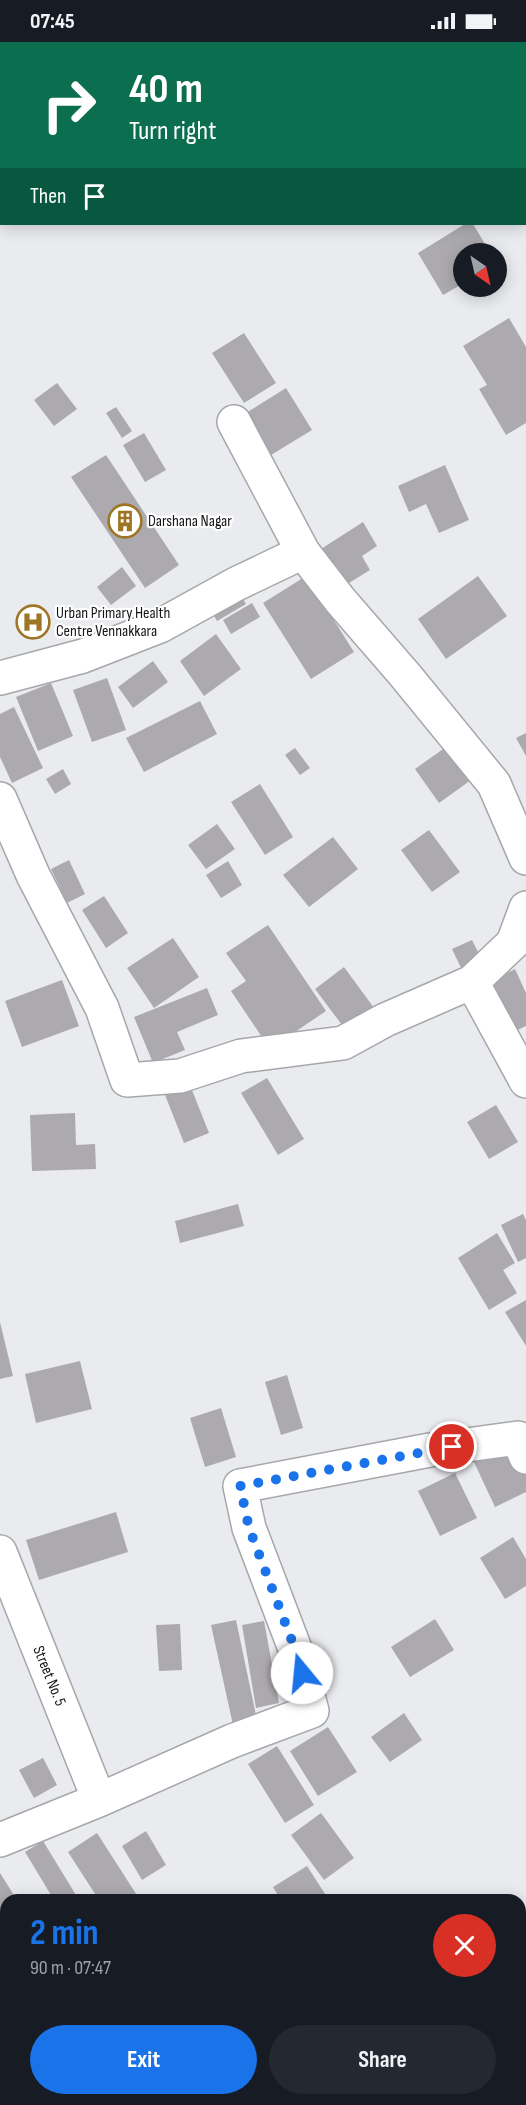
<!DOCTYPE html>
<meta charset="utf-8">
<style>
body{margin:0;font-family:"Sofia Sans Condensed",sans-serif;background:#242831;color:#f1f3f6;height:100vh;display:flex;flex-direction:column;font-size:22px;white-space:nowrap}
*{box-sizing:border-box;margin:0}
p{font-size:20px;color:#9ea1a6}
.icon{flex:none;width:33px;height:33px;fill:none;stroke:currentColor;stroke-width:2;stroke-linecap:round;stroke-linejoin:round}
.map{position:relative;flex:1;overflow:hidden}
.drawer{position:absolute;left:0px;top:1852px;width:526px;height:212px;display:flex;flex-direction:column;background:#171b24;border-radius:18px 18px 0 0;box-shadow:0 3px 15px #0003}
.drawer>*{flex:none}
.banner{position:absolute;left:0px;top:0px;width:526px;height:183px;box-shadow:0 3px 15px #0003;background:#0b6e4f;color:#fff;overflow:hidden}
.needle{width:39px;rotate:146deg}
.fabs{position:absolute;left:453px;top:201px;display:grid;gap:12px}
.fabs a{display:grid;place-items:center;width:54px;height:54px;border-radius:50%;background:#171b24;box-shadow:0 3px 15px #0003;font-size:30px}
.pin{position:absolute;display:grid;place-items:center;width:51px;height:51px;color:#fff;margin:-26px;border:3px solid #fff;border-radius:50%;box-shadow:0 2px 6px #0007}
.me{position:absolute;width:66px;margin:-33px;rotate:343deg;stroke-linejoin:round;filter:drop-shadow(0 0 4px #0008)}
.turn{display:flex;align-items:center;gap:21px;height:126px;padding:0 30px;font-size:27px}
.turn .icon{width:78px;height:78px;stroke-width:2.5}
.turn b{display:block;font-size:42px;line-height:51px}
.then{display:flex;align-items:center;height:57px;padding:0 30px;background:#0003;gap:12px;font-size:22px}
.round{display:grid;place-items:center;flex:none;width:63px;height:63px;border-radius:32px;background:#242831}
.headline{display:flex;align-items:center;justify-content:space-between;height:102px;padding:0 30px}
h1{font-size:36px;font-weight:700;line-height:45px;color:#1a73e8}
.action{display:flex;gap:12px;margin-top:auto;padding:12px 30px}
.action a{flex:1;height:69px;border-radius:36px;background:#1a73e8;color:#fff;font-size:24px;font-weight:700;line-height:69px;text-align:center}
.action a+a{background:#242831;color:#f1f3f6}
.status{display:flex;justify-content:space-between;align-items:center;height:42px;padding:0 30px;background:#171b24;direction:ltr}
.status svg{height:16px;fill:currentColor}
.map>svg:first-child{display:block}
</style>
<div class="status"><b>07:45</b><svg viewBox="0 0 49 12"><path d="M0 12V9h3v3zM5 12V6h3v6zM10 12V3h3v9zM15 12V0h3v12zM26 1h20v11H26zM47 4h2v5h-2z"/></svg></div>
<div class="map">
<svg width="526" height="2063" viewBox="0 0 526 2063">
<rect width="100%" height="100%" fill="#eaebef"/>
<!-- building -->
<path fill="#acaaae" d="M465 182H473L491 212H464V241L443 253 418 211Z
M509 276 526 305V381L506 393 479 347 487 343 463 304Z
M244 291 276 341 244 361 212 311Z
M57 341 77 367 54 384 34 358Z
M286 346 312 388 271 413 246 371Z
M116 365 132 389 122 396 106 371Z
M144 391 166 428 145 440 123 403Z
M106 413 179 523 145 546 71 435Z
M445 423 469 478 439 491 426 462 409 470 398 444Z
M363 480 377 504 362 514 370 528 344 544 321 507Z
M122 525 136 544 111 563 97 545Z
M306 534 354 610 311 637 263 561Z
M478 534 507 574 446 617 418 577Z
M238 548 246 562 217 579 209 565Z
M252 561 260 575 231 592 223 578Z
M216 592 241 627 204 654 180 619Z
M153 619 168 640 133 666 118 645Z
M107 636 126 688 92 700 73 648Z
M51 641 73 694 38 709 16 655Z
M200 659 217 692 144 730 126 696Z
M14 665 43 726 12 741 0 715V672Z
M526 691V714L516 696Z
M446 705 471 738 439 761 415 727Z
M295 706 310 726 300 733 285 713Z
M63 727 71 742 55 752 46 737Z
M260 742 293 795 265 813 231 760Z
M217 782 235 807 206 827 188 803Z
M429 788 460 830 432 850 401 808Z
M333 795 358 827 309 865 283 833Z
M69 818 85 852 67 861 51 827Z
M228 819 242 843 221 856 206 833Z
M104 854 128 891 106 906 82 868Z
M268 883 326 969 270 1007 231 949 246 939 226 911Z
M173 896 199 935 154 966 127 926Z
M472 898 483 920 463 930 452 907Z
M344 925 377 970 348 991 315 947Z
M515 927 526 951V984L505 994 482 943Z
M62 938 79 984 22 1005 5 959Z
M207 946 218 973 177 990 185 1008 153 1021 134 975Z
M267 1036 304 1097 278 1113 241 1051Z
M190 1043 209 1091 184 1101 165 1053Z
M496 1063 518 1100 489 1117 467 1080Z
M75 1071 76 1103 95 1102 96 1127 32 1129 30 1073Z
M238 1162 244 1184 180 1201 175 1179Z
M523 1172 526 1178V1216L518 1220 501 1183Z
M497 1191 515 1221 503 1228 517 1251 489 1268 458 1216Z
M526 1258V1304L505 1270Z
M0 1280 13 1334 0 1337Z
M80 1319 92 1367 36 1381 25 1332Z
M287 1333 303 1386 281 1393 265 1340Z
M221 1366 236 1415 205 1425 190 1376Z
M511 1400 526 1432V1450L495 1465 473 1418Z
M455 1431 477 1476 440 1494 418 1449Z
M116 1470 128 1510 39 1538 26 1498Z
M513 1495 526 1517V1544L505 1557 480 1516Z
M435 1577 454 1608 410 1635 391 1605Z
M236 1578 257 1678 233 1683 211 1583Z
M264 1579 279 1661 256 1666 242 1583Z
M180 1582 182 1628 159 1629 156 1583Z
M404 1671 422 1698 390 1720 371 1695Z
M328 1685 357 1730 318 1754 290 1709Z
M277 1704 314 1763 285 1781 248 1722Z
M43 1716 57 1743 34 1756 19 1728Z
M321 1771 354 1816 324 1838 291 1793Z
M146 1789 166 1823 142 1838 122 1804Z
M97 1791 140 1858H99L68 1810Z
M43 1799 79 1858H54L25 1810Z
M307 1824 329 1858H281L273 1845Z
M0 1831 17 1858H6V1900L0 1891Z
M526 2040V2063H494L501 2058H520V2044Z
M84 2058H102L105 2063H76Z
M127 2058H174L177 2063H130Z"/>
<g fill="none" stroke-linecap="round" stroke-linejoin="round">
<!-- minor casing -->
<g stroke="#a6a7ab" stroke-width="36">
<path id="minor" d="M456 0 457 2
M525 116 526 118
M234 380 303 510
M0 636 83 614 160 584 236 542 303 510 340 558 405 633 494 742 526 816
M0 757 33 833 102 966 127 1038 180 1034 241 1014 343 1001 385 978 472 940 513 901 526 866
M472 940 526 1039
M0 1510 99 1758
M0 1798 99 1758 232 1699 312 1669 297 1612 249 1486 240 1444 430 1408 518 1396 526 1415
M0 1996 6 2007
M31 2063 41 2058"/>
</g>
<!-- minor -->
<use href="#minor" stroke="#fff" stroke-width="33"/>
</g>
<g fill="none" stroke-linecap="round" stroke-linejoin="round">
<!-- route -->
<path stroke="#1a73e8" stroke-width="10" stroke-dasharray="0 18" d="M302 1631 297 1612 249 1486 240 1444 452 1405"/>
</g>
<!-- icons -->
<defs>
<g id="building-ring" transform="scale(1.725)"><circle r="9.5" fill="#fff" stroke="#9e7524" stroke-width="1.5"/><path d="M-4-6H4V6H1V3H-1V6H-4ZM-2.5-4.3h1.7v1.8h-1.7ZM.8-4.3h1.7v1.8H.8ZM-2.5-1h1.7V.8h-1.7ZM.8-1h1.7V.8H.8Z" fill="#9e7524"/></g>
<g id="hospital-ring" transform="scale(1.725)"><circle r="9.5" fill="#fff" stroke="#9e7524" stroke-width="1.5"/><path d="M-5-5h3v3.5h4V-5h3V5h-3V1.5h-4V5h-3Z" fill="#9e7524"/></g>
</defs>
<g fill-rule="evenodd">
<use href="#building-ring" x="125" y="479"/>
<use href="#hospital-ring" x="33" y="580"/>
</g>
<g text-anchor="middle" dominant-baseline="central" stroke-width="4.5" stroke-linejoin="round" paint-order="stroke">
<!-- poi labels -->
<g font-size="16" fill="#151617" stroke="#fff" text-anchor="start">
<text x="148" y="479">Darshana Nagar</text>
<text x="56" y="571">Urban Primary Health<tspan x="56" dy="18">Centre Vennakkara</tspan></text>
</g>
<!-- street labels -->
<g font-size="16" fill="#151617" stroke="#fff">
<text transform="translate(49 1634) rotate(68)">Street No. 5</text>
</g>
</g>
</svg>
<div class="fabs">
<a><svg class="needle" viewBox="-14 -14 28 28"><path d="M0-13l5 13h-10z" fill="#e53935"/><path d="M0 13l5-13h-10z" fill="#9ea1a6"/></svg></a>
</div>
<div class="pin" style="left:452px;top:1405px;background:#d93025"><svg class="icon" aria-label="arrive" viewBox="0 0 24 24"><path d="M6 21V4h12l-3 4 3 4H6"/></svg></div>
<svg class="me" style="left:302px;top:1631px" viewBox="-20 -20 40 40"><circle r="19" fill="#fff"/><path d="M0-13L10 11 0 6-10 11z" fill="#1a73e8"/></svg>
<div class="banner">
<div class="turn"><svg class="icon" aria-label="right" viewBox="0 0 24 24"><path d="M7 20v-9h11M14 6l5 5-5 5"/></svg><div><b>40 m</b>Turn right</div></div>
<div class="then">Then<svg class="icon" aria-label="arrive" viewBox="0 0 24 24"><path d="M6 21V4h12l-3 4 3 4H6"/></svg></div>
</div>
<section class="drawer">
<div class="headline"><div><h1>2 min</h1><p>90 m · 07:47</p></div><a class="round" style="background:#d93025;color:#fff"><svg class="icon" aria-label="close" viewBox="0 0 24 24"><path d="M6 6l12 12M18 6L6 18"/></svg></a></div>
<div class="action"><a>Exit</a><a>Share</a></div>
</section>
</div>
